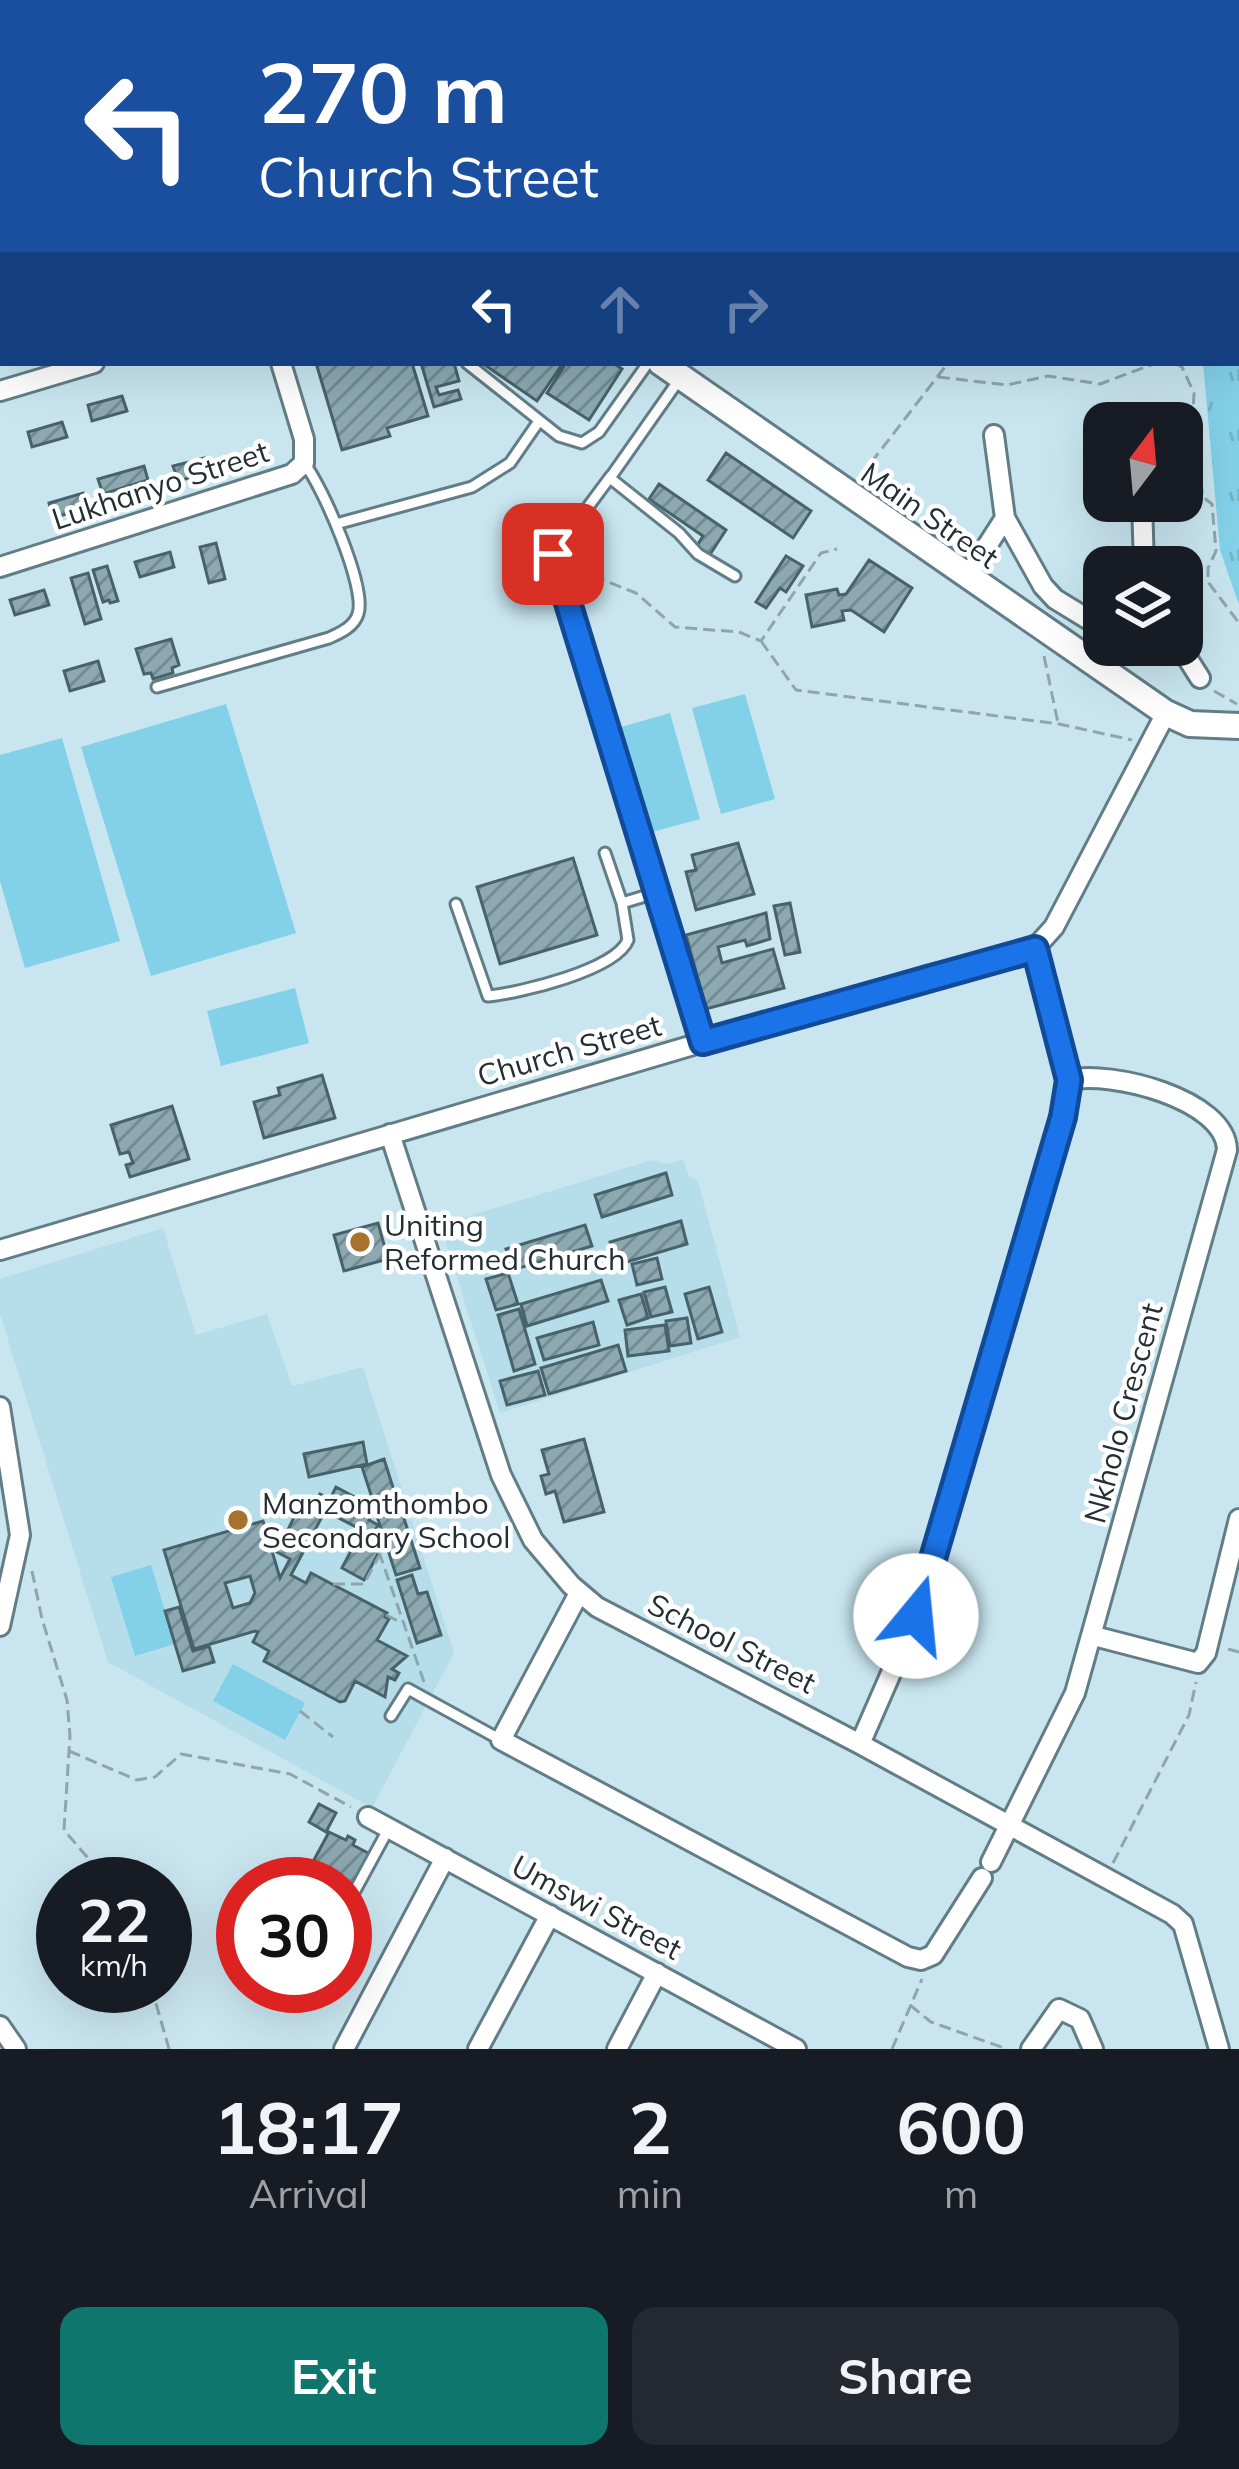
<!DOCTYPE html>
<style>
body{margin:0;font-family:Mulish,sans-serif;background:#242831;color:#f1f3f6;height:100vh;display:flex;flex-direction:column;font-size:45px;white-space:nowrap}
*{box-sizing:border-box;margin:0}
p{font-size:39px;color:#9ea1a6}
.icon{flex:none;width:66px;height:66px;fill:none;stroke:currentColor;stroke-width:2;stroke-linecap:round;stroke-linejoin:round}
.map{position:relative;height:2049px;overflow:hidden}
.details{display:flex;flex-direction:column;background:#171b24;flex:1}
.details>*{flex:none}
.guide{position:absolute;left:0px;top:0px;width:1239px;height:366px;box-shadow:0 12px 48px #0002;background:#1a4fa0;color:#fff;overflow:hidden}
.needle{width:78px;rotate:16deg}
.controls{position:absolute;left:1083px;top:402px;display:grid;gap:24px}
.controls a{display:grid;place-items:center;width:120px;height:120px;border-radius:24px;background:#171b24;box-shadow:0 12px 48px #0002;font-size:60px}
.speed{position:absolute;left:36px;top:1857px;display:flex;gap:24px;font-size:60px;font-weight:700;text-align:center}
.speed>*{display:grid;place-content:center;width:156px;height:156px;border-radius:50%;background:#171b24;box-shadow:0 12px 48px #0002;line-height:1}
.speed small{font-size:30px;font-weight:400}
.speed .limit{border:18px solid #d22;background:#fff;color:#111}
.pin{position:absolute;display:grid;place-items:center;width:102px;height:102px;color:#fff;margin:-51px;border-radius:24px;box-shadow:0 6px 18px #0006}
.me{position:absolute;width:132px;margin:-66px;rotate:17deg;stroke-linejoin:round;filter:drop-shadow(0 0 9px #0008)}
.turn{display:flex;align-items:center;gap:42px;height:252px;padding:0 60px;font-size:54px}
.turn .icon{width:156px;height:156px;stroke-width:2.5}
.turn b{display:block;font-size:84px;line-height:102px}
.lanes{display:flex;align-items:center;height:114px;padding:0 60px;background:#0003;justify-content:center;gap:60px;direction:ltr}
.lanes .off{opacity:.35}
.eta{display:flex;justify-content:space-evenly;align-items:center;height:204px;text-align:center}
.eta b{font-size:72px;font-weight:700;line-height:84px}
.primary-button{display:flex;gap:24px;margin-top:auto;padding:24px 60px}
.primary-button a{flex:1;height:138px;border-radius:24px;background:#0f766e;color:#fff;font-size:48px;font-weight:700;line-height:138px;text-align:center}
.primary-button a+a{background:#242831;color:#f1f3f6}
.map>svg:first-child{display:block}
</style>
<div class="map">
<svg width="1239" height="2049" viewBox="0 0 1239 2049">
<defs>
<pattern id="grass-tufts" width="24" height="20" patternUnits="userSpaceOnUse" patternTransform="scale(3)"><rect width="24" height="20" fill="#83d1e9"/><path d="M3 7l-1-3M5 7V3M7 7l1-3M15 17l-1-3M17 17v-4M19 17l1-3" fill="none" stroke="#71b4c8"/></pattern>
<pattern id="building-hatch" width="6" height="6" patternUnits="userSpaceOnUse" patternTransform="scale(3)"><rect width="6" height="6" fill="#8ca9b2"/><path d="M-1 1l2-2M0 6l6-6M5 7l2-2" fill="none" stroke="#728a91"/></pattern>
</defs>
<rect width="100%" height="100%" fill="#c9e6f0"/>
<!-- built -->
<path fill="#b6ddea" d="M652 1160 667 1164 683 1160 689 1176 698 1181 740 1337 500 1413 440 1225Z
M163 1228 196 1335 267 1314 292 1386 363 1367 454 1653 372 1808 108 1662 0 1314V1279Z"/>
<!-- grass -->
<path fill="url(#grass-tufts)" d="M1239 23V605L1220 550 1203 363H1236Z"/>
<!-- pitch -->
<path fill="#83d1e9" d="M745 694 775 799 721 814 692 708Z
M226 704 296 933 151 976 81 747Z
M670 713 700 819 645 834 614 729Z
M62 738 120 941 25 968 0 881V755Z
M295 988 309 1043 221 1066 207 1011Z
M151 1565 175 1644 135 1656 111 1577Z
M233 1664 305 1703 285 1740 213 1701Z"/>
<!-- building -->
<path fill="url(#building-hatch)" stroke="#47626a" stroke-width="3" fill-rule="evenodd" d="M316 363H412L428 416 387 428 390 436 342 450Z
M421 363H454L459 381 436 387 439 395 458 390 461 399 434 407Z
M482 363H563L537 401Z
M566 363H613L622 369 589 420 547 393Z
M122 396 127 411 92 421 88 405Z
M62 422 67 437 32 447 28 432Z
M726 453 811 511 793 538 708 480Z
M208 457 212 472 178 481 173 466Z
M144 466 148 480 103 494 98 479Z
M659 484 726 530 709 556 696 547 703 536 649 499Z
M83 493 87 508 53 518 49 503Z
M216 543 225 579 209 583 200 547Z
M170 552 174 567 140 577 135 562Z
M786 556 803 566 786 592 780 588 766 608 756 602Z
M869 560 912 588 884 632 851 610 842 611 844 620 812 627 806 595 837 589 839 595 846 594Z
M107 566 118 601 110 603 109 600 103 602 93 570Z
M88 573 101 619 85 624 71 578Z
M44 590 49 605 15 615 10 600Z
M171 639 179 665 172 668 173 673 153 679 151 673 144 674 136 649Z
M98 661 104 681 70 691 64 671Z
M738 843 754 894 696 910 686 872 696 870 692 855Z
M573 858 597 935 500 964 477 887Z
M790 903 800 952 785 955 774 906Z
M766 913 770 939 747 946 745 940 718 947 722 963 773 949 784 988 706 1009 686 935Z
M322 1075 335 1118 264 1138 254 1102 280 1095 278 1088Z
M172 1106 189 1159 130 1177 126 1165 133 1163 129 1152 120 1154 111 1125Z
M666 1173 672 1195 602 1217 595 1195Z
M681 1221 687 1244 617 1265 610 1242Z
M378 1223 388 1259 344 1271 334 1235Z
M585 1225 592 1246 513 1270 506 1249Z
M657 1258 662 1279 637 1285 632 1264Z
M508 1273 518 1304 496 1310 486 1279Z
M601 1280 608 1301 527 1326 521 1304Z
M665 1287 672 1312 651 1317 644 1292Z
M709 1287 722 1332 698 1339 685 1294Z
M641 1294 648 1318 627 1325 619 1300Z
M519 1309 535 1364 514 1371 498 1315Z
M687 1318 691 1343 670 1346 666 1321Z
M593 1322 599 1345 544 1360 537 1338Z
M665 1325 669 1351 628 1356 625 1330Z
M618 1345 626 1371 549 1394 541 1368Z
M538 1371 545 1395 507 1405 500 1381Z
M584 1439 604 1512 564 1522 555 1491 546 1494 541 1476 549 1474 542 1450Z
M363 1442 367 1464 309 1477 304 1454Z
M384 1459 396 1497 374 1504 362 1467Z
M336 1487 375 1508 369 1520 378 1525 373 1535 385 1541 364 1580 342 1568 362 1530 325 1511 291 1575 306 1583 311 1573 387 1613 385 1617 389 1619 377 1640 407 1656 392 1669 399 1673 395 1680 388 1677 385 1697 355 1681 345 1701 340 1702 264 1661 269 1651 253 1642 258 1632 255 1631 194 1649 164 1550 263 1521 280 1578 290 1559 277 1552 304 1497 315 1504 320 1494 330 1499ZM250 1576 255 1593 250 1603 233 1608 225 1583Z
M399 1503 420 1568 396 1575 375 1510Z
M412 1575 418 1594 427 1592 441 1635 417 1643 397 1580Z
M179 1607 193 1651 209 1646 214 1662 183 1671 165 1611Z
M319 1804 336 1813 326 1832 309 1822Z
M329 1832 346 1840 348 1836 355 1840 353 1845 370 1854 345 1899V1884H301Z"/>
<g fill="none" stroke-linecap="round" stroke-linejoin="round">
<!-- service casing -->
<g stroke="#627d86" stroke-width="15">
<path id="service" d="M728 0 729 3
M839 0 843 3
M941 0 945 3
M808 3 809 0
M922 3 924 0
M467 363 559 436 582 443 599 432 648 363
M681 377 610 478 679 533 698 554 735 576
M611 476 553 554 703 1042
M336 524 472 487 510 463 539 421
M157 687 329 638C340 633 354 627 358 614 367 588 322 485 304 463
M622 903 655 893
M456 904 488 996C520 993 616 970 628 940L622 903 605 853
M391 1716 408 1689 501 1740
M345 1909 389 1828"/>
</g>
<!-- minor casing -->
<g stroke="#627d86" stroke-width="24">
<path id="minor" d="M423 0V3
M1046 0 1051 3
M125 3 135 0
M1087 3 1089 0
M0 20 3 30
M0 391 94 363
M1129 416 1131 423
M994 435 1005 518 1043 586 1055 599 1104 629
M1142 501 1144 567
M0 567 292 474 304 463V439L281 363
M967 577 1005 518
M1179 645 1200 678
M390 1134 501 1475 533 1540 571 1585 597 1607 860 1744 1172 1914 1183 1924 1219 2049
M0 1250 930 975 1035 948 1054 927 1166 713
M0 1407 20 1535 0 1626
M579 1593 501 1740 908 1957 921 1960 933 1955 982 1878
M1094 1636 1198 1663 1206 1653 1239 1519
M860 1744 916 1616 1063 1117 1069 1080 1035 948
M368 1817 796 2049
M991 1862 1075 1693 1227 1150C1226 1099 1110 1070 1069 1080
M0 2026 16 2049
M344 2049 445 1858
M478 2049 550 1915
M617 2049 657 1973
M1031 2049 1059 2009 1080 2019 1093 2049"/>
</g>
<!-- tertiary casing -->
<g stroke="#627d86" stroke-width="30">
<path id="tertiary" d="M601 0V3
M661 363 1166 713 1190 724 1239 726"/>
</g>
<!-- path -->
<path stroke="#8fa5ad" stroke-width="3" stroke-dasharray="12 6" stroke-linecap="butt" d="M313 0 315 3
M1175 363 1182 367 1194 393 1192 429 1203 497 1212 504 1216 551 1208 568V582L1239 623
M938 377 1007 385 1048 376 1100 384 1156 363
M860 477 948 363
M575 581 598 578 636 593 675 627 739 632 761 641 821 553 837 549
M761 641 796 690 1059 724 1132 740
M1044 656 1058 723
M1214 691 1237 704
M379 1552 424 1682
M32 1571 42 1619 67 1700 70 1736 64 1830 110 1884
M333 1584H364L379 1556
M386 1615 400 1622
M1228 1649 1239 1652
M300 1711 333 1737
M69 1751 137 1780 155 1777 181 1754 290 1774 351 1807
M1113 1863 1189 1715 1196 1682
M151 1986 169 2049
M910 2005 931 2022 1007 2049
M892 2049 922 1979"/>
<!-- service -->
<use href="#service" stroke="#fff" stroke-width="9"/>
<!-- minor -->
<use href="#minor" stroke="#fff" stroke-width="18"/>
<!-- tertiary -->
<use href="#tertiary" stroke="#fff" stroke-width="24"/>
</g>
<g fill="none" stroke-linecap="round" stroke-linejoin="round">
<!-- route casing -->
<g stroke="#114b97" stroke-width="30">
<path id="route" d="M553 554 703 1042 1035 949 1069 1080 1063 1117 916 1616"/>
</g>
<!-- route -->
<use href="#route" stroke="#1a73e8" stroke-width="21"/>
</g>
<!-- markers -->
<g fill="#a7722c" stroke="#fff" stroke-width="4.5">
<circle cx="360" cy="1242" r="12"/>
<circle cx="238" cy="1520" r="12"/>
</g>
<g text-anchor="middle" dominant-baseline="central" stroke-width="9" stroke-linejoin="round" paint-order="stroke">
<!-- street labels -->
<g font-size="30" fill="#242f33" stroke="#fff">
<text transform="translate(160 485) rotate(-18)">Lukhanyo Street</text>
<text transform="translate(930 515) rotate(35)">Main Street</text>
<text transform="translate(569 1050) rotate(-16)">Church Street</text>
<text transform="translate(1123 1413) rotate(-75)">Nkholo Crescent</text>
<text transform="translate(732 1643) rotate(27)">School Street</text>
<text transform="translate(597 1907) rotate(28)">Umswi Street</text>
</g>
<!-- poi labels -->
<g font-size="30" fill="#242f33" stroke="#fff" text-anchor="start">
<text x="384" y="1225">Uniting<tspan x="384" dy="34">Reformed Church</tspan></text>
<text x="262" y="1503">Manzomthombo<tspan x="262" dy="34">Secondary School</tspan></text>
</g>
</g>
</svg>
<div class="controls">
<a><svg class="needle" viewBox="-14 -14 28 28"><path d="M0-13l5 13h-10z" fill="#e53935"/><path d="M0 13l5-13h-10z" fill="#9ea1a6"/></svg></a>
<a><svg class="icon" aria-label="layers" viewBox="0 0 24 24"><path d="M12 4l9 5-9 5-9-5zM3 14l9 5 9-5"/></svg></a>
</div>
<div class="speed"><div>22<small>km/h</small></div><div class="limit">30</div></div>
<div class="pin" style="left:553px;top:554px;background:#d93025"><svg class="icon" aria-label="arrive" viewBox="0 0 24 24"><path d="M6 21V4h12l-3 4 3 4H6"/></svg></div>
<svg class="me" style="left:916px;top:1616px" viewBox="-20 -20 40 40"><circle r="19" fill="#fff"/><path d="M0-13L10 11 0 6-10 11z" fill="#1a73e8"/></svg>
<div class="guide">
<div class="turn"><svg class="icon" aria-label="left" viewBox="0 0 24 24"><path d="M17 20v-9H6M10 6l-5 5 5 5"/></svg><div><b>270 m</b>Church Street</div></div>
<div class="lanes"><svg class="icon" aria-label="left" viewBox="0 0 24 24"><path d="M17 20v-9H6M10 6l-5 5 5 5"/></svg><svg class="icon off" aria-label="ahead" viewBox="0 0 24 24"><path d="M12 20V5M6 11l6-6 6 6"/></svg><svg class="icon off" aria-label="right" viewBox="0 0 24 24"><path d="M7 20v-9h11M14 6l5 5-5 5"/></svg></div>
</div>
</div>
<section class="details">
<div class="eta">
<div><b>18:17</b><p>Arrival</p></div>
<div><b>2</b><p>min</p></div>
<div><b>600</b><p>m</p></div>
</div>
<div class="primary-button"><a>Exit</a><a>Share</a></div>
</section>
